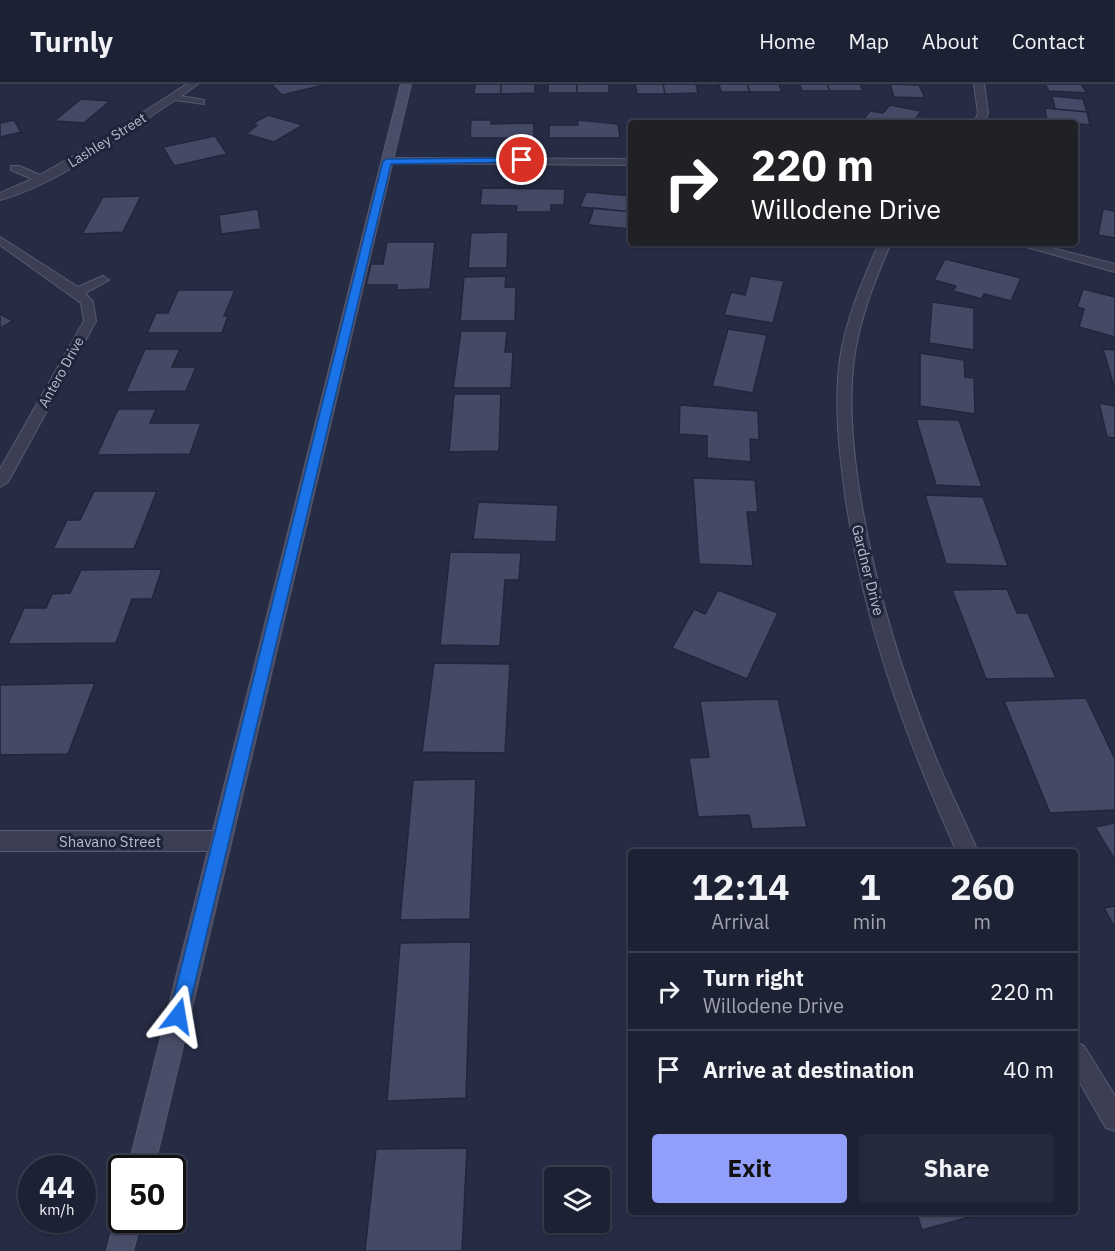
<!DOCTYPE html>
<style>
body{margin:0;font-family:"IBM Plex Sans",sans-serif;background:#25293c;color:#f1f3f6;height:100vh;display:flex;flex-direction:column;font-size:22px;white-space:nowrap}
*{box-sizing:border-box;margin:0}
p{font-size:20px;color:#a0a3ac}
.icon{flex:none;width:33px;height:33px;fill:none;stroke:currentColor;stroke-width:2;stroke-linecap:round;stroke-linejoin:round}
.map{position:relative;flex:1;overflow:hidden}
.sheet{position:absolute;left:628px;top:765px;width:450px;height:366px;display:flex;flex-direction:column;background:#1d2134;border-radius:6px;box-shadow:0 2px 4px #0004,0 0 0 2px #3b3e4f}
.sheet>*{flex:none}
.banner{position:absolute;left:628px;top:36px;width:450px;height:126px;border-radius:6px;box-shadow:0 2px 4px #0004,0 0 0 2px #3b3e4f;background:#202124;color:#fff;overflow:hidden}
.fabs{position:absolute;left:544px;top:1083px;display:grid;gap:12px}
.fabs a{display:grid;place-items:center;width:66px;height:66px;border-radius:6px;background:#1d2134;box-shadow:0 2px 4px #0004,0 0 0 2px #3b3e4f;font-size:30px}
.speed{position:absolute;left:18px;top:1071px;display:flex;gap:12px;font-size:30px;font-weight:700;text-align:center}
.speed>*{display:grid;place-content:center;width:78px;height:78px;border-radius:50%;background:#1d2134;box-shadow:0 2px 4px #0004,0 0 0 2px #3b3e4f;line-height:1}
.speed small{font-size:15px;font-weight:400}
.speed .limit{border:3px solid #111;border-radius:9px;background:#fff;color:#111}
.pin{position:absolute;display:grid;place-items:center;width:51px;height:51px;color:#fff;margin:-26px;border:3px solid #fff;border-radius:50%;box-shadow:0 2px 6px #0007}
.me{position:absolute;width:66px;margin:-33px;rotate:14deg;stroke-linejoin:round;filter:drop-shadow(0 0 4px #0008)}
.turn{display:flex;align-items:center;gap:21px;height:126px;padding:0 24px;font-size:27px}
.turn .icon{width:78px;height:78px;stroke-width:2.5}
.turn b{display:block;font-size:42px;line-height:51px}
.eta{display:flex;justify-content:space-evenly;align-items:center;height:102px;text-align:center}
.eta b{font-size:36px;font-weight:700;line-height:42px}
.action{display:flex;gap:12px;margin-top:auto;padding:12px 24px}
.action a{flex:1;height:69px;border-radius:6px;background:#919efa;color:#111;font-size:24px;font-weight:700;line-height:69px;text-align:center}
.action a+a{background:#25293c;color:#f1f3f6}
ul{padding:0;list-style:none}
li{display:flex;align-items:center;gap:18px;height:78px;padding:0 24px;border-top:2px solid #3b3e4f}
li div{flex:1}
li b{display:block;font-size:22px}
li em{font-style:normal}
header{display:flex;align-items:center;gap:36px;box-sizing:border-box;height:84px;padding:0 30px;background:#1d2134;border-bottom:2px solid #3b3e4f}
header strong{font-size:28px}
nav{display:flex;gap:33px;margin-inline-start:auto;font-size:21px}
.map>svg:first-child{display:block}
</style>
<header>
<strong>Turnly</strong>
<nav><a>Home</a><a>Map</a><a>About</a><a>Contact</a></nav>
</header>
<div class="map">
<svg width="1115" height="1167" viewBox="0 0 1115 1167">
<rect width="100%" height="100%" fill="#272c45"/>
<!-- building -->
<path fill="#444965" stroke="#22263b" stroke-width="1.5" d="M271 0H322L324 1 282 11Z
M475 0H501V10H474Z
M501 0H535V9L501 10Z
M548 0H577V9H548Z
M577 0H609V9H577Z
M635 0H663L665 10H637Z
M663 0H696L698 9 665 10Z
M719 0H747L750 8H721Z
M747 0H779L782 8H750Z
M799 0H827L830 7H802Z
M827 0H860L863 7H830Z
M890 0 919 1 925 14 894 13Z
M1045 0H1081L1087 9 1049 7Z
M1052 12 1083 15 1087 28 1055 25Z
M81 15 110 17 84 39 54 37Z
M890 21 921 27 913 39H861L870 27 883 29Z
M1045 24 1087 28 1090 41 1047 37Z
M268 31 303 41 274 58 246 50 257 41 252 40Z
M14 36 21 48 0 53V39Z
M471 36H491V40L534 39V54H470Z
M578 36 618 40 620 54H549V41H578Z
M215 52 227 70 174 82 163 63Z
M482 104 565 105 564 121H551V128H516L517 122 480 121Z
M586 108 632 112V128L580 123Z
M141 112 123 148 82 150 103 113Z
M594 124 632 128V145L588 141Z
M258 125 261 145 221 150 219 131Z
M1103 125 1115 127V154L1098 151Z
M508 148 507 184H468L471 149Z
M387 158H435L430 205 397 206V201H366L371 180H383Z
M945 175 1021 194 1011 217 984 210 982 215 953 207 956 202 934 196Z
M506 192 505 203H516L515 237H460L464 193Z
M750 192 784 197 773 239 724 231 731 208 745 211Z
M1083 205 1115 213V253L1079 243 1084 225 1077 223Z
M178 206H235L224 232H228L222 249H147L156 229H168Z
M932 218 974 224V266L929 259Z
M0 230 13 237 0 244Z
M728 245 767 251 753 309 712 302Z
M461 247H507L505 268H513L511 304H453Z
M145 265H180L172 283H196L186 307 126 308Z
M1103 265 1115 266V306Z
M920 269 964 276 965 293 974 294 975 330 920 322Z
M454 310H501L499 367 449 368Z
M1099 319 1115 322V354L1107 353Z
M680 321 758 327 759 356 750 355 751 378 707 374V352L679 350Z
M118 325H156L150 339H201L190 370 97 371Z
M916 335 959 336 982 403 936 401Z
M693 394 755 396 758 428H747L753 482 699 480Z
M94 407H157L134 465H53L67 436H80Z
M925 411 983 413 1008 482 946 480Z
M478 418 558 421 556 458 473 455Z
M450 468 521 469 519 496H505L500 562 440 561Z
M162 485 152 515H132L116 559 8 560 24 524H46L52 510 70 509 81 486Z
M1007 505 1017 529H1028L1056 594 986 595 952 506Z
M718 506 778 529 747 595 672 564 694 525 705 530Z
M434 579 510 580 505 669 422 668Z
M95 599 68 670 0 671V601Z
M1086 614 1115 675V726L1050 729 1004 617Z
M778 615 807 743 752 745 749 731 698 733 689 674 709 673 700 617Z
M476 695 470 835 400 836 413 696Z
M1115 739V776L1095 743Z
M1115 822V844L1104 824Z
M471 858 466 1014 387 1017 400 859Z
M467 1064 462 1167H365L376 1065Z
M916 1128H988L922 1146Z"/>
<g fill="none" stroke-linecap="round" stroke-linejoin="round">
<!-- street casing -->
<g stroke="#575a6e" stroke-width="2">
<path id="street" d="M187 0H198L181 12 204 16V20L175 16C122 51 61 99 0 116V109L32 95 11 86V82H19L40 91 96 59Z
M974 0H984L988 29 984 39H974L978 29Z
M387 74 632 75V81L383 79 382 77Z
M0 153 78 203 103 192 109 196 85 209 93 218 96 237 8 398 0 403V385L84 237 81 219 0 161Z
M879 159H891C875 196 859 235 854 276 848 320 853 367 860 411 875 503 902 591 937 677 950 708 965 737 978 768H957C905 653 863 536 845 410 839 366 834 319 840 275 846 234 863 196 879 159Z
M1012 159H1032L1115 180V188Z
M0 747H221L228 750 231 757 228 764 221 767H0Z
M1076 958 1084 962 1115 1012V1047L1106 1044 1076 992Z"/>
</g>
<!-- secondary casing -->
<g stroke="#575a6e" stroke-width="2">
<path id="secondary" d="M401 0H411L154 1084H128Z
M122 1125V1136H141L133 1167H107L115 1136Z"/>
</g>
<!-- street -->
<use href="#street" fill="#3c3f54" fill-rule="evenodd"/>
<!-- secondary -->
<use href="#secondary" fill="#494d67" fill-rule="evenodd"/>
</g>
<!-- route -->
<path fill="#1a73e8" stroke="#114b97" stroke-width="1.5" d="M522 74 524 78 391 80 187 932 184 938 178 940 172 938 169 932 383 77 387 75Z"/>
<g text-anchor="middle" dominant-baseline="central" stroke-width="6" stroke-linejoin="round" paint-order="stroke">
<!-- far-street labels -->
<g font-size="14" fill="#b9bccd" stroke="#20243a">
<text transform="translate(107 56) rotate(-32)">Lashley Street</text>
<text transform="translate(61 288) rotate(-61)">Antero Drive</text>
</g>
<!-- street labels -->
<g font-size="15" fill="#b9bccd" stroke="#20243a">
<text transform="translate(868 486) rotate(76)">Gardner Drive</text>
<text x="110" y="757">Shavano Street</text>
</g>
</g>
</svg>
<div class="fabs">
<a><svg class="icon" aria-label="layers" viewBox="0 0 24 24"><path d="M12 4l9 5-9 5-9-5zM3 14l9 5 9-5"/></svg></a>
</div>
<div class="speed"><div>44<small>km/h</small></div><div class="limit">50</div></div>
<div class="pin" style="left:522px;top:76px;background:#d93025"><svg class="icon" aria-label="arrive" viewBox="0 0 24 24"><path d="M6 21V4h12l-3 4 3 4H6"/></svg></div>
<svg class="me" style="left:178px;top:932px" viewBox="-20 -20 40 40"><path d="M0-17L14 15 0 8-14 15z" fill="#1a73e8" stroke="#fff" stroke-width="4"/></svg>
<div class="banner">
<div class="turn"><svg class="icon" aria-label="right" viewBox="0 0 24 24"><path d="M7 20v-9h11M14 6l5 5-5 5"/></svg><div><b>220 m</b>Willodene Drive</div></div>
</div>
<section class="sheet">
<div class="eta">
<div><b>12:14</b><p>Arrival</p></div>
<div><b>1</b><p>min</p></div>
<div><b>260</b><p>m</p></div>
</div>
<ul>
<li><svg class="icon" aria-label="right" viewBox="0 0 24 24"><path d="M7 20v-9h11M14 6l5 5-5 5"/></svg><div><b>Turn right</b><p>Willodene Drive</p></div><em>220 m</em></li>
<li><svg class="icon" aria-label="arrive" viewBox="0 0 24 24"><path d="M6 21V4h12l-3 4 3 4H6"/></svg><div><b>Arrive at destination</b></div><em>40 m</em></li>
</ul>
<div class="action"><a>Exit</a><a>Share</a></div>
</section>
</div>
